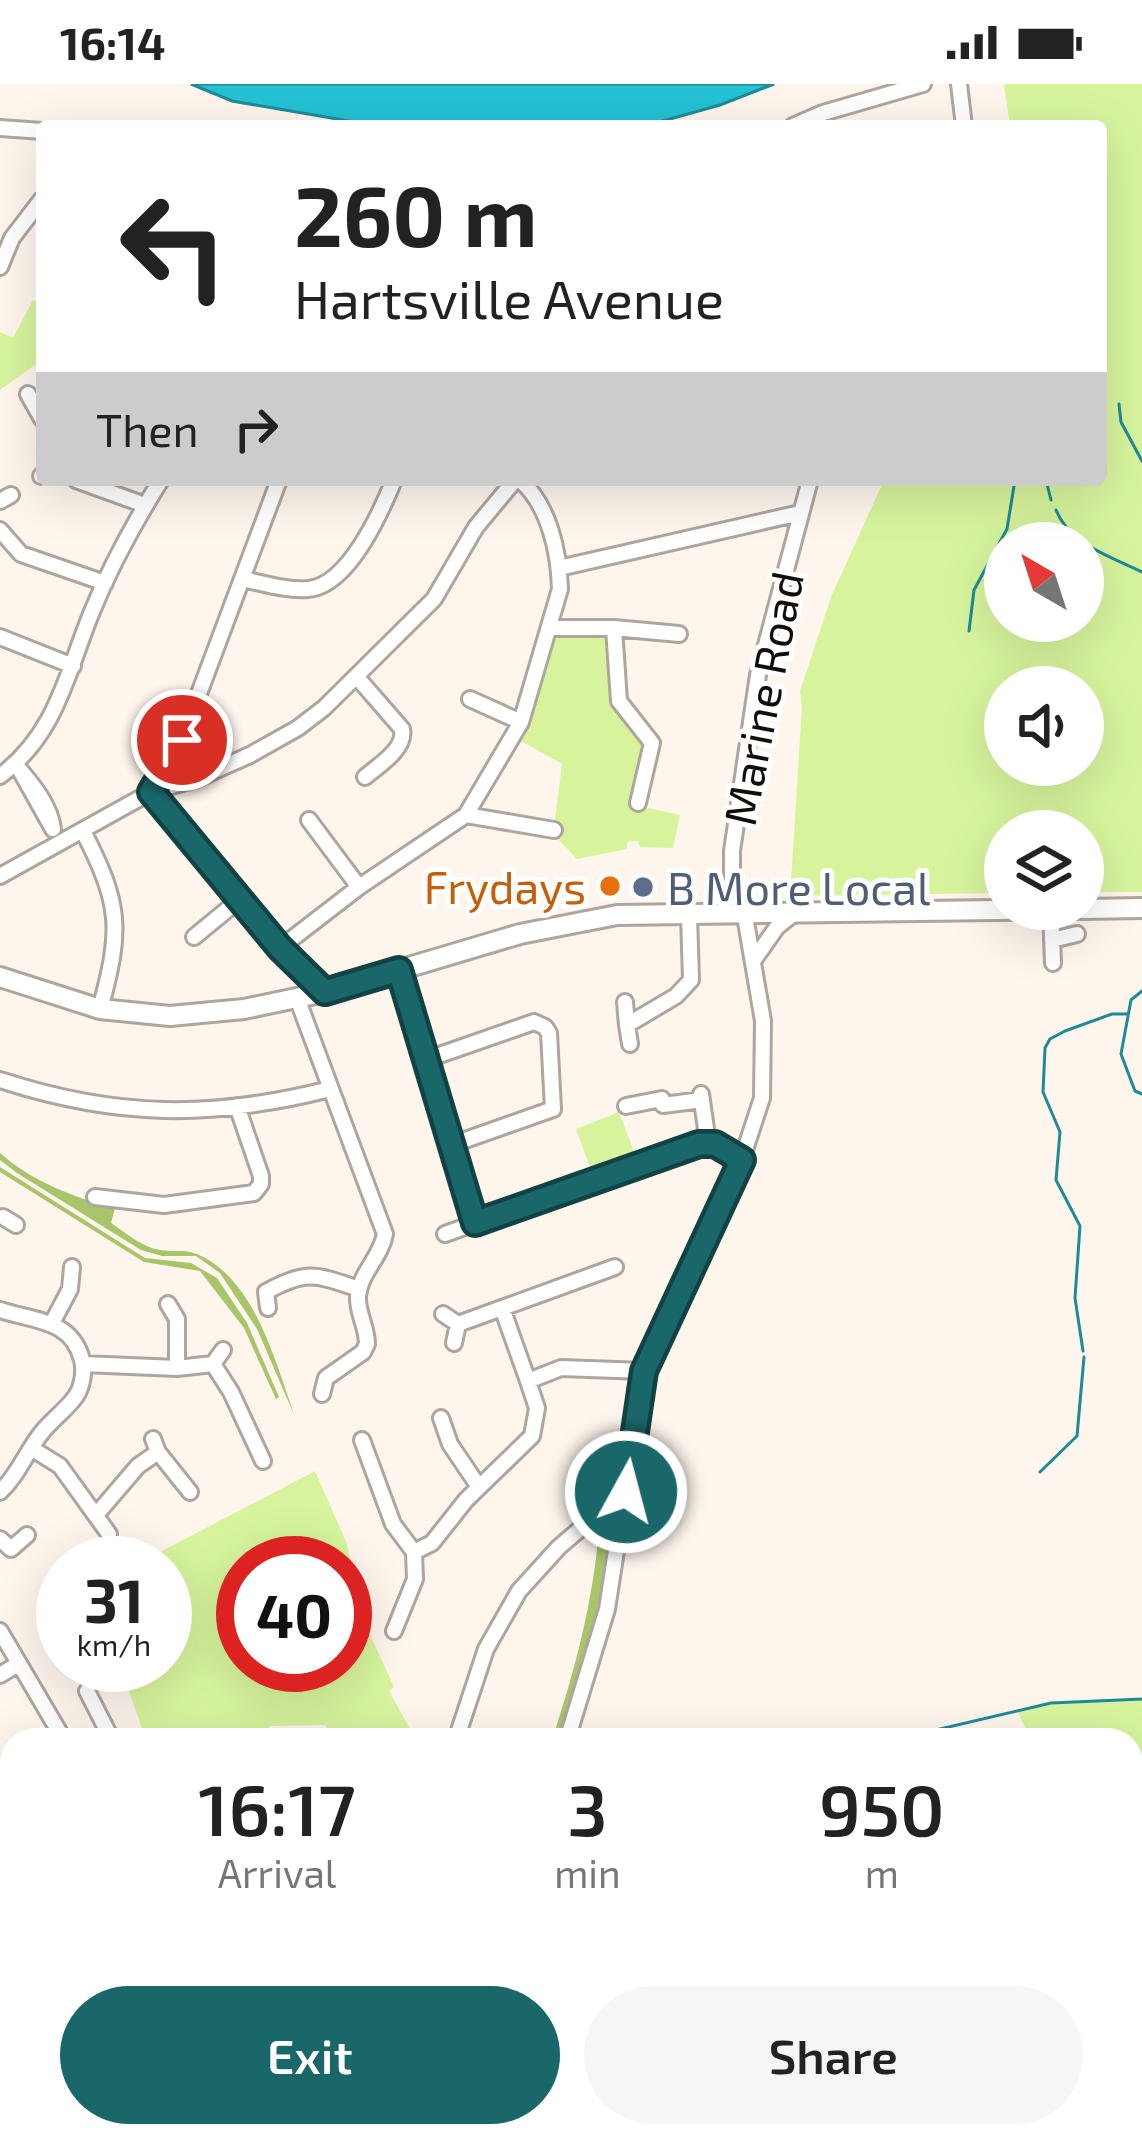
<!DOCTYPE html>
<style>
body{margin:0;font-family:"Exo 2",sans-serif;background:#f6f6f6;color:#222;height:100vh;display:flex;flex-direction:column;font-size:45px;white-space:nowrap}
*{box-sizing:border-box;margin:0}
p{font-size:39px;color:#767676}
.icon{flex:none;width:66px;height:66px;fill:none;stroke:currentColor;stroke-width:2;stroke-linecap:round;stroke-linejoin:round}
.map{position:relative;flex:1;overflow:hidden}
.side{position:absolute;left:0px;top:1644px;width:1143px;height:420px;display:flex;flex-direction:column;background:#fff;border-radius:36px 36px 0 0;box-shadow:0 12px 48px #0002}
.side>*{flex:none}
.guide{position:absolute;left:36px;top:36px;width:1071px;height:366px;border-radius:12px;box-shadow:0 12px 48px #0002;background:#fff;color:#222;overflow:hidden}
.needle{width:78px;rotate:321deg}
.fabs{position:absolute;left:984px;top:438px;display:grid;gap:24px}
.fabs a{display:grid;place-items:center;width:120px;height:120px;border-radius:50%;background:#fff;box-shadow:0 12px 48px #0002;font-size:60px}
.speed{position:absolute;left:36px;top:1452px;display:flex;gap:24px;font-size:60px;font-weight:700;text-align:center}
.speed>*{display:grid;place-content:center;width:156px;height:156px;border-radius:50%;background:#fff;box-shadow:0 12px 48px #0002;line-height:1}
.speed small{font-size:30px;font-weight:400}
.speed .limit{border:18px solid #d22;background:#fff;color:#111}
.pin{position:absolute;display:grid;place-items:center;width:102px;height:102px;color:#fff;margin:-51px;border:6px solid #fff;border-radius:50%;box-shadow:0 3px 12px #0007}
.me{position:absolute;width:132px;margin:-66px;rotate:7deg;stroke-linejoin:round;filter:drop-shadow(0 0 9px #0008)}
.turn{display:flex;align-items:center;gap:42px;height:252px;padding:0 60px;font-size:54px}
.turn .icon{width:156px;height:156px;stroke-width:2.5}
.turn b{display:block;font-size:84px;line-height:102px}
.then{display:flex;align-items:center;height:114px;padding:0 60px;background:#0003;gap:24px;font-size:45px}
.eta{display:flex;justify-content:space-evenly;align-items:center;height:204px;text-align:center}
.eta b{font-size:72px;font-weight:600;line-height:84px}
.cta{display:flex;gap:24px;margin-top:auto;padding:24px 60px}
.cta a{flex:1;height:138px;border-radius:72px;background:#1a6769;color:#fff;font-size:48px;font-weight:600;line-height:138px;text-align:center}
.cta a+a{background:#f6f6f6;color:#222}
.status{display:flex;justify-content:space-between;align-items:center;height:84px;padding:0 60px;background:#fff;direction:ltr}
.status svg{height:33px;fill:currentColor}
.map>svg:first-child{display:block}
</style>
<div class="status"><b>16:14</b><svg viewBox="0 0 49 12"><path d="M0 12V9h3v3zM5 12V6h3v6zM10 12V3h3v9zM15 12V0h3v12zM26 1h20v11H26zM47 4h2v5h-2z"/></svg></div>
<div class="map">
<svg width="1142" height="2064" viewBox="0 0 1142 2064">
<rect width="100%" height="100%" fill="#fef5ed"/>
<!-- green -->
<path fill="#d7f49d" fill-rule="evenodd" d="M1004 0H1142V808H1083V747H1005V809L790 812 802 623 800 607 831 513 884 396H1101V42H1010ZM1005 459H1083V537H1005ZM1005 603H1083V681H1005Z
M33 216 42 221V276L0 306V248L13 254Z
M558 553 609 554C617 572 606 591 611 609 615 627 627 634 638 647 651 664 637 701 634 721L680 731 673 764 640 763 638 757 627 758V765L577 775 553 750 562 680 519 656 551 560Z
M619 1028 636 1073 592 1089 576 1045Z
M315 1387 347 1460 363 1535 394 1603 389 1607 410 1645 390 1656H334L325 1641 269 1642 268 1656H146L120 1581H165V1479H139ZM243 1479H345V1581H243Z
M1142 1615V1674L1131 1679V1656H1031L1017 1627 1051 1619Z"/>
<!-- forest -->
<path fill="#a8c56a" d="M0 1069C31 1097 75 1114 115 1124L111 1139C126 1149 142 1163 160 1166 172 1168 184 1165 197 1170 256 1195 276 1281 296 1335L257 1245 220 1189 196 1172H162L141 1166 17 1089 0 1076Z
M0 1083 145 1174 191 1179 217 1194 247 1239 279 1313 276 1315 244 1244 200 1187 144 1178 0 1088Z
M599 1445 607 1448V1456C602 1525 581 1591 558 1656H552C575 1586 593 1518 599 1445Z"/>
<!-- water -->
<path fill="#24c1d4" stroke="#1e8b97" stroke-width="3" d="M191 0H774L720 21 645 42H378L232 17Z"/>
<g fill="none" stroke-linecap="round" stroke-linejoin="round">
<!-- stream -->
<path stroke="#1e8b97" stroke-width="3" d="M1119 320 1121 338 1142 377
M1046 396 1051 416
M1056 426C1070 461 1110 472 1142 488
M969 547 974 506 1007 445 1014 402
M1142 907 1131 916 1121 970 1135 1007 1142 1010
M1083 1267 1075 1214 1080 1142 1056 1096 1060 1048 1043 1008 1045 964 1050 955 1065 947 1112 930H1128
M1040 1388 1077 1352 1084 1273
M893 1656 1051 1619 1142 1615
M206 2064 213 2052"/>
<!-- minor casing -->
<g stroke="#aea69e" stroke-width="20">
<path id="minor" d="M959 0 964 42
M793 42 823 29 923 0
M0 44 42 47
M0 183 12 154 42 115
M28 310 42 335
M41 392 42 391
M76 396 145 421
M0 417 11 411
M0 446 21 470 105 499
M559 484 800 429
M242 495C262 499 288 507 308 505 348 502 381 428 394 396
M551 544H614L679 550
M614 544 619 617 652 659 638 719
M0 553 73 582
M356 592 402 645C406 665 379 681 365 693
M470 615 521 638
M15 680C31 699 50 720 53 745L21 688
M0 692C56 650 66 592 91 530 110 483 134 439 161 396
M466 731 554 746
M309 736 359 803
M83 747C121 821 122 845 100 925
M0 792 151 708 182 655 279 396
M1051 826 1053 879
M194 853 239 816
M1052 856 1077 850
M280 864 359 803 466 731 521 638 560 505C559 468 549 421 520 396
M753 877 777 843 792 831
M399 887 475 1139
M325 908 280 864 151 708 196 695 250 671 298 644 324 624 434 515 476 443 515 396
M297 914 385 1150C381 1173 360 1189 358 1212 357 1229 367 1243 367 1260L363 1268 326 1294 322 1310
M625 918 627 941
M630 960 627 941 676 912 691 896 689 831
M425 976 534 938 545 943 549 949 553 1025 451 1061
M0 996C116 1034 212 1035 330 1005
M701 1010 708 1059
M626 1022 662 1015 663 1021 702 1016
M95 1113 164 1121 254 1109 261 1100V1092L237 1022
M3 1133 16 1141
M445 1150 699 1060 715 1061 742 1075
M168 1220 177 1235V1284
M268 1224 266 1208C307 1185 317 1191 359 1205
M502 1224 615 1183
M0 1226C33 1237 72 1235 82 1276 85 1288 82 1303 76 1312 67 1325 53 1335 43 1347 27 1366 19 1390 0 1408
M443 1230 458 1240
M52 1239 70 1205 72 1183
M454 1259 458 1240 502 1224 528 1297 561 1284 644 1287
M83 1280 177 1284 213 1280 231 1308 263 1377
M213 1280 223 1266
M441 1334 450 1360 479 1403
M362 1356 393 1440 414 1468
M31 1364 60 1382 109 1450
M158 1368 190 1408
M96 1431 138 1382 158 1368 153 1355
M0 1455 11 1465 27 1451
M414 1468 432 1459 466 1416 532 1352 537 1324 528 1297
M0 1547 64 1656
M394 1547 415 1495 414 1468
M0 1591 18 1580
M87 1607 112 1656
M456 1656 486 1565 519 1507 559 1463 586 1440H621
M567 1656 607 1525 644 1287 742 1075 762 1014 763 937 745 832 732 799V767L758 591 810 396
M1131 1690 1142 1683
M0 1700 12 1699
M540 2052 542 2064
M918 2052 920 2064"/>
</g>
<!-- major casing -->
<g stroke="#aea69e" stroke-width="24">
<path id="major" d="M1083 825 1142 824
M0 893 100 925 170 932 244 925 325 908 520 850 617 831 1077 825"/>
</g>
<!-- minor -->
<use href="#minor" stroke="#fff" stroke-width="14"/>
<!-- major -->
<use href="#major" stroke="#fff" stroke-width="18"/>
</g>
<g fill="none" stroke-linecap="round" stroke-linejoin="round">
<!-- route casing -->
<g stroke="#114344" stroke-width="30">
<path id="route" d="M182 656 151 708 280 864 325 908 399 886 475 1139 699 1060H715L742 1076 644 1287 626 1408"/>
</g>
<!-- route -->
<use href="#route" stroke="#1a6769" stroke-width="21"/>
</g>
<!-- markers -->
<circle fill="#e8710a" stroke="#fff" stroke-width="4.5" cx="610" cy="802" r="12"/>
<circle fill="#5c6f8a" stroke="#fff" stroke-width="4.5" cx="643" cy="803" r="12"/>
<g text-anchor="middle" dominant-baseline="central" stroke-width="10" stroke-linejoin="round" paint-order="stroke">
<!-- street labels -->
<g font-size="45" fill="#100d0a" stroke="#fff">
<text transform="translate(762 614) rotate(-79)">Marine Road</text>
</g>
<!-- food labels -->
<g font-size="45" fill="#c56008" stroke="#fff" text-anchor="end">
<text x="586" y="802">Frydays</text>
</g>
<!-- service labels -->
<g font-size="45" fill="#4e5e75" stroke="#fff" text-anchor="start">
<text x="667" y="803">B More Local</text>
</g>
</g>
</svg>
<div class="fabs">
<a><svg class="needle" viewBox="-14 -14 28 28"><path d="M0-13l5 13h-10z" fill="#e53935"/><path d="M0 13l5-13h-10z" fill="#767676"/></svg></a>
<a><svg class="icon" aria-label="sound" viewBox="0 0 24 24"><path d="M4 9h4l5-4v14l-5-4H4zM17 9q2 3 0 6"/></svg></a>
<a><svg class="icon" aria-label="layers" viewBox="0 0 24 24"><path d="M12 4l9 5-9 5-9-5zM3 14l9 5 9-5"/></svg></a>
</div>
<div class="speed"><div>31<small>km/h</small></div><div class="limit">40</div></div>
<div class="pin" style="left:182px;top:656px;background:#d93025"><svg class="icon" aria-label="arrive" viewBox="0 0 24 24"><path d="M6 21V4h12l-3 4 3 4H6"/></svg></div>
<svg class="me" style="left:626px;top:1408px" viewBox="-20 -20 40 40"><circle r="17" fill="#1a6769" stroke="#fff" stroke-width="3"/><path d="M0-11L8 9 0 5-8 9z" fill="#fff"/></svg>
<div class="guide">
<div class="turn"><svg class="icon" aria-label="left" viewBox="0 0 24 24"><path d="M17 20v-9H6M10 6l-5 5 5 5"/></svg><div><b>260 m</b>Hartsville Avenue</div></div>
<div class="then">Then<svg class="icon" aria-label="right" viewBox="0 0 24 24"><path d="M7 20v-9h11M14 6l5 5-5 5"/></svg></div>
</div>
<section class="side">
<div class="eta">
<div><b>16:17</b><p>Arrival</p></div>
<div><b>3</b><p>min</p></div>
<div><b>950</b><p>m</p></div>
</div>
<div class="cta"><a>Exit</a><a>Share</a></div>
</section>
</div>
